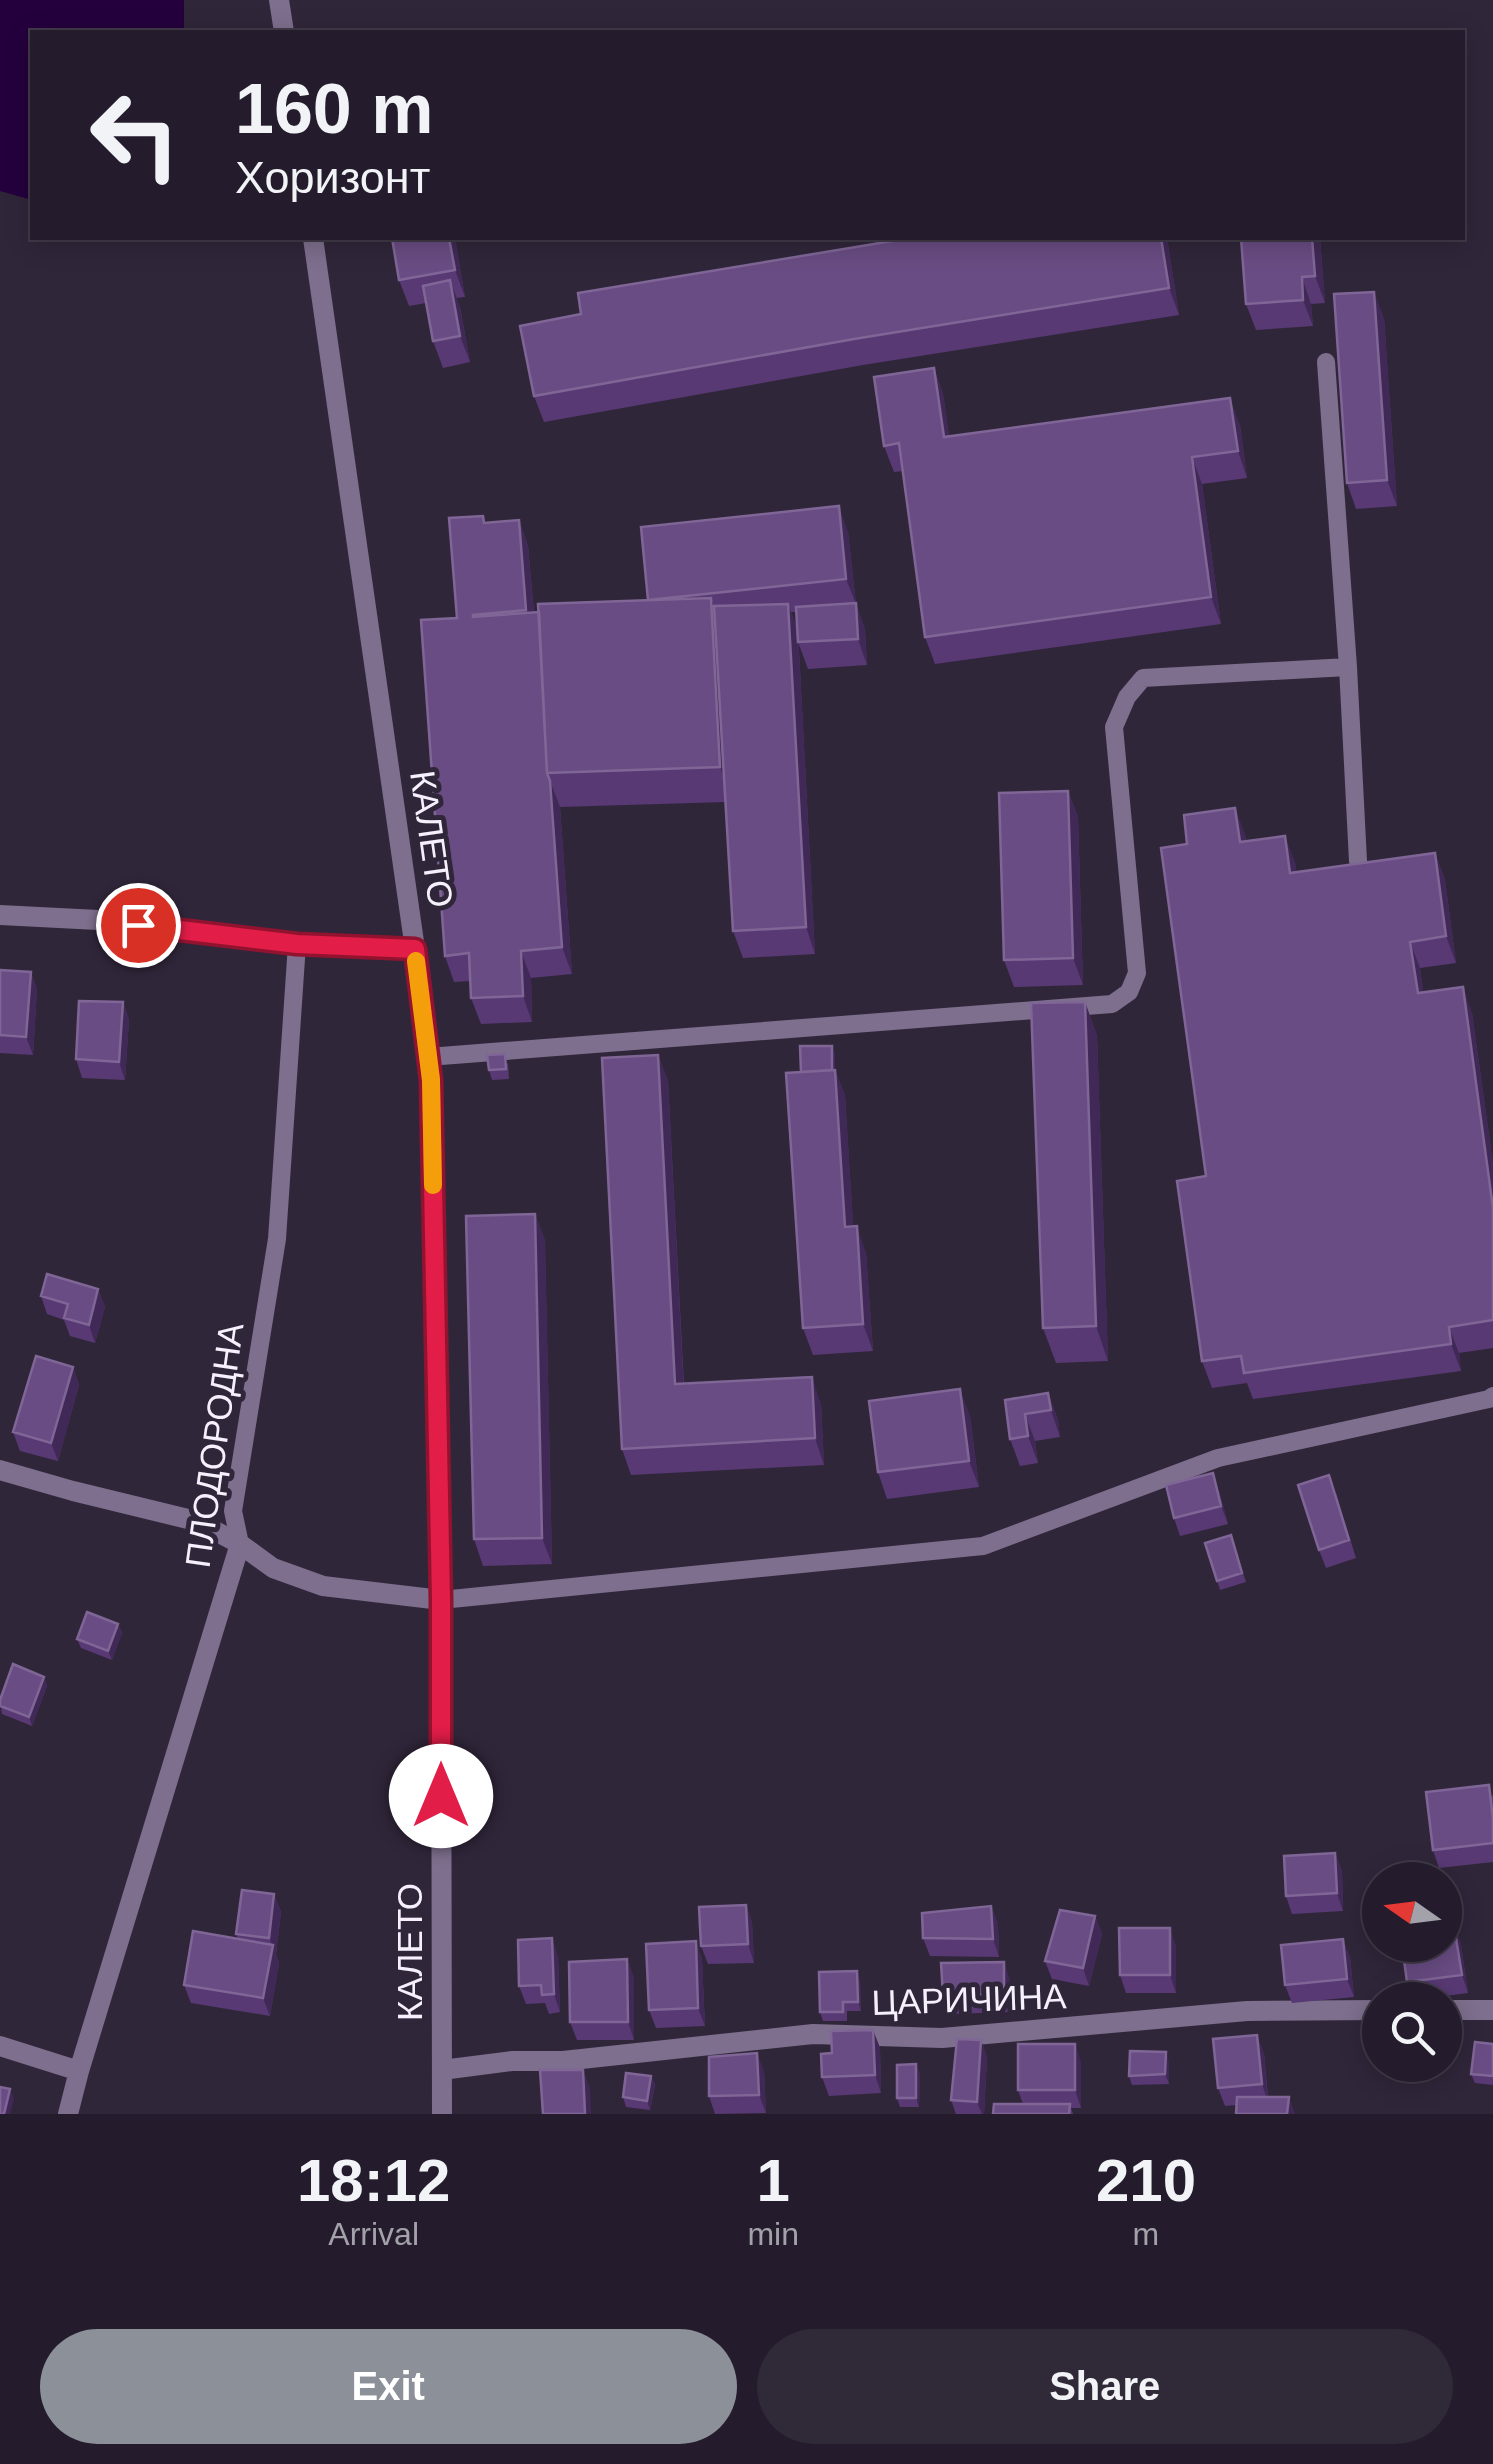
<!DOCTYPE html>
<meta charset="utf-8">
<style>
body{margin:0;font-family:Helvetica,sans-serif;background:#302938;color:#f1f3f6;height:100vh;display:flex;flex-direction:column;font-size:38px;white-space:nowrap}
*{box-sizing:border-box;margin:0}
p{font-size:32px;color:#a3a1a9}
.icon{flex:none;width:55px;height:55px;fill:none;stroke:currentColor;stroke-width:2;stroke-linecap:round;stroke-linejoin:round}
.map{position:relative;height:2114px;overflow:hidden}
.sheet{display:flex;flex-direction:column;background:#241c2c;flex:1}
.sheet>*{flex:none}
.guide{position:absolute;left:30px;top:30px;width:1435px;height:210px;border-radius:0px;box-shadow:0 5px 25px #0003,0 0 0 2px #413a48;background:#241c2c;color:#f1f3f6;overflow:hidden}
.needle{width:65px;rotate:284deg}
.fabs{position:absolute;left:1362px;top:1862px;display:grid;gap:20px}
.fabs a{display:grid;place-items:center;width:100px;height:100px;border-radius:50%;background:#241c2c;box-shadow:0 5px 25px #0003,0 0 0 2px #413a48;font-size:50px}
.pin{position:absolute;display:grid;place-items:center;width:85px;height:85px;color:#fff;margin:-42px;border:5px solid #fff;border-radius:50%;box-shadow:0 2px 10px #0007}
.me{position:absolute;width:110px;margin:-55px;rotate:0deg;stroke-linejoin:round;filter:drop-shadow(0 0 8px #0008)}
.turn{display:flex;align-items:center;gap:35px;height:210px;padding:0 40px;font-size:45px}
.turn .icon{width:130px;height:130px;stroke-width:2.5}
.turn b{display:block;font-size:70px;line-height:85px}
.eta{display:flex;justify-content:space-evenly;align-items:center;height:170px;text-align:center}
.eta b{font-size:60px;font-weight:700;line-height:70px}
.action{display:flex;gap:20px;margin-top:auto;padding:20px 40px}
.action a{flex:1;height:115px;border-radius:60px;background:#8c9099;color:#fff;font-size:40px;font-weight:700;line-height:115px;text-align:center}
.action a+a{background:#302938;color:#f1f3f6}
.map>svg:first-child{display:block}
</style>
<div class="map">
<svg width="1493" height="2114" viewBox="0 0 1493 2114">
<rect width="100%" height="100%" fill="#30263a"/>
<!-- water -->
<path fill="#24003d" d="M0 0H184V32H32V200L0 191Z"/>
<g fill="none" stroke-linecap="round" stroke-linejoin="round">
<!-- service -->
<path stroke="#7d6f8d" stroke-width="18" d="M1326 362 1348 667 1358 861
M428 1057 1112 1004 1129 992 1137 973 1114 727 1127 697 1143 678 1348 667
M240 1544 233 1511 277 1239 297 944
M441 1600 983 1546 1218 1458 1489 1399 1493 1396"/>
<!-- minor -->
<path stroke="#7d6f8d" stroke-width="20" d="M279 0 284 32
M313 238 415 949 431 1080 441 1600 442 2114
M0 915 98 920 297 944 415 949
M0 1470 73 1491 196 1521 240 1544 273 1568 323 1586 441 1600
M1445 2010H1493
M0 2046 79 2071
M442 2070 512 2061H563L813 2034 942 2038 1247 2011 1380 2010
M68 2114 79 2071 240 1544"/>
</g>
<!-- wall -->
<path fill="#583974" d="M455 238 465 297 456 298 460 307 470 362 443 368 433 341 426 303 409 306 399 280Z
M1167 238 1179 315 863 365 544 422 534 396Z
M1241 238H1320L1325 303 1311 304 1313 326 1256 330 1246 304Z
M1384 318 1397 506 1356 509 1347 483Z
M934 368 943 394 949 436 1240 425 1247 478 1202 484 1221 624 935 664 925 637 903 471 894 472 884 446Z
M519 520 528 546 534 612 649 601 848 532 856 604 865 629 867 665 808 669 798 642 797 612H791L798 631 815 954 743 958 733 931 725 802 560 807 572 974 531 978 532 1022 481 1024 471 998 470 981 454 982 445 956 457 618 486 523Z
M1068 791 1078 817 1083 985 1014 987 1004 960Z
M1245 834 1246 841 1295 862 1296 872 1435 853 1445 880 1456 963 1420 968 1423 992 1472 1013 1493 1164V1348L1459 1353 1461 1371 1253 1399 1247 1383 1212 1388 1202 1361 1206 1176Z
M0 970 31 972 37 990 33 1055 0 1053Z
M123 1002 129 1020 125 1080 82 1078 76 1059Z
M1085 1002 1097 1036 1108 1361 1056 1363 1043 1328Z
M658 1055 668 1081 684 1384 821 1404 824 1465 631 1475 622 1449Z
M835 1055V1070L845 1096 853 1226 866 1253 873 1351 813 1355 803 1328 801 1072Z
M508 1063 509 1079 492 1080 489 1070Z
M535 1214 545 1241 552 1564 483 1566 474 1539Z
M98 1289 105 1307 95 1343 70 1336 64 1320 47 1314 41 1296Z
M73 1367 79 1385 58 1461 20 1451 13 1432Z
M1048 1393 1058 1420 1060 1437 1035 1441 1038 1463 1020 1466 1010 1439 1005 1400Z
M970 1416 979 1487 887 1499 878 1472Z
M1219 1491 1228 1524 1180 1536 1174 1518Z
M1336 1493 1356 1558 1326 1568 1319 1550Z
M1231 1535 1246 1582 1220 1590 1205 1543Z
M118 1624 122 1633 112 1660 81 1648 77 1639Z
M44 1677 47 1686 32 1726 2 1714 0 1700Z
M1493 1795V1862L1439 1868 1433 1850Z
M1335 1853 1342 1871 1343 1911 1292 1914 1286 1896Z
M274 1894 281 1912 276 1954 279 1963 270 2016 191 2003 184 1985 238 1939 236 1934Z
M746 1905 752 1923 754 1963 708 1964 701 1946Z
M991 1906 998 1924 999 1957 930 1956 923 1938Z
M1095 1916 1102 1934 1089 1986 1052 1979 1045 1961Z
M1454 1926 1461 1944 1468 1993 1414 2000 1407 1982Z
M696 1941 702 1960 705 2026 656 2028 649 2010Z
M1176 1946V1993H1126L1120 1975Z
M558 1956 560 2012 549 2014 545 2003 526 2004 519 1986Z
M1350 1957 1354 1997 1292 2003 1285 1985Z
M634 1977V2040H577L570 2022Z
M860 1980 861 2011H847V2021H823L820 2012Z
M1010 1980V2012L950 2014 943 1995Z
M873 2030 880 2048 881 2093 829 2096 822 2077 832 2053Z
M981 2040 987 2058 984 2114H956L951 2100Z
M1493 2044V2085L1475 2083 1471 2074Z
M1264 2053 1268 2097 1237 2105 1225 2106 1218 2088Z
M1081 2062V2108H1071L1073 2114H993L1023 2104 1018 2090Z
M1169 2062V2084L1132 2085 1129 2076Z
M764 2071 766 2113 715 2114 709 2096Z
M920 2073 919 2107H900L897 2098Z
M651 2076 655 2085 650 2110 626 2107 623 2097Z"/>
<!-- shaded-wall -->
<path fill="#412957" d="M449 238H455L465 297 455 270Z
M1161 238H1167L1179 315 1169 288Z
M1312 238H1320L1325 303 1315 276Z
M1302 277 1311 304 1313 326 1303 300Z
M450 280 460 307 470 362 460 336Z
M1374 292 1384 318 1397 506 1387 480Z
M934 368 943 394 953 463 944 437Z
M1230 398 1240 425 1247 478 1238 451Z
M1192 457 1202 484 1221 624 1211 597Z
M839 506 848 532 856 604 865 629 867 665 858 639 856 604 846 579Z
M519 520 528 546 536 637 526 610Z
M711 598 723 633 733 801 720 767Z
M788 604 798 631 815 954 806 927Z
M550 781 560 807 572 974 562 947Z
M1068 791 1078 817 1083 985 1073 958Z
M1235 808 1245 834 1249 869 1240 842Z
M1285 836 1295 862 1300 900 1290 873Z
M1435 853 1445 880 1456 963 1446 936Z
M1410 942 1420 968 1427 1020 1418 993Z
M521 951 531 978 532 1022 523 996Z
M31 972 37 990 33 1055 26 1037Z
M1463 987 1472 1013 1493 1164V1208Z
M123 1002 129 1020 125 1080 119 1062Z
M1085 1002 1097 1036 1108 1361 1096 1326Z
M832 1046 835 1055V1070L845 1096 855 1253 845 1227 832 1078Z
M658 1055 668 1081 685 1411 675 1384Z
M535 1214 545 1241 552 1564 542 1538Z
M857 1226 866 1253 873 1351 863 1324Z
M98 1289 105 1307 95 1343 89 1325Z
M1449 1327 1459 1353 1461 1371 1451 1344Z
M73 1367 79 1385 58 1461 51 1443Z
M812 1377 821 1404 824 1465 815 1438Z
M960 1389 970 1416 979 1487 969 1461Z
M1048 1393 1058 1420 1060 1437 1051 1410Z
M1025 1414 1035 1441 1038 1463 1028 1436Z
M1213 1473 1219 1491 1228 1524 1221 1506Z
M118 1624 122 1633 112 1660 108 1651Z
M44 1677 47 1686 32 1726 29 1717Z
M1335 1853 1342 1871 1343 1911 1337 1893Z
M274 1894 281 1912 276 1954 279 1963 270 2016 263 1998 273 1947 269 1938Z
M746 1905 752 1923 754 1963 748 1944Z
M991 1906 998 1924 999 1957 993 1939Z
M1095 1916 1102 1934 1089 1986 1083 1968Z
M1454 1926 1461 1944 1468 1993 1462 1975Z
M1170 1928 1176 1946V1993L1170 1975Z
M552 1938 558 1956 560 2012 554 1994Z
M1343 1939 1350 1957 1354 1997 1347 1979Z
M696 1941 702 1960 705 2026 698 2008Z
M627 1959 634 1977V2040L628 2022Z
M1004 1962 1010 1980V2012L1004 1994Z
M857 1971 860 1980 861 2011 858 2002Z
M873 2030 880 2048 881 2093 875 2075Z
M1257 2035 1264 2053 1268 2102 1262 2084Z
M981 2040 987 2058 984 2114H982L977 2102Z
M1075 2044 1081 2062V2108L1075 2090Z
M1166 2052 1169 2062V2084L1165 2074Z
M757 2053 764 2071 766 2113 759 2095Z
M916 2064 920 2073 919 2107 916 2098Z
M583 2070 590 2088 591 2114H585Z
M651 2076 655 2085 650 2110 647 2101Z
M10 2089 14 2099 10 2114H4Z
M1289 2097 1295 2114H1287Z"/>
<!-- building -->
<path fill="#694c83" stroke="#7f6696" stroke-width="2.5" d="M392 238H449L455 270 399 280Z
M910 238H1161L1169 288 854 339 534 396 520 326 581 314 578 293Z
M1241 238H1312L1315 276 1302 277 1303 300 1246 304Z
M450 280 460 336 433 341 423 286Z
M1374 292 1387 480 1347 483 1334 294Z
M934 368 944 437 1230 398 1238 451 1192 457 1211 597 925 637 899 443 884 446 874 377Z
M839 506 846 579 648 600 641 527Z
M483 516 484 523 519 520 526 610 473 615V617L539 612 547 773 550 781 562 947 521 951 523 996 471 998 469 953 445 956 421 620 457 618 449 518Z
M711 598 720 767 547 773 538 604Z
M856 603 858 639 798 642 796 607Z
M788 604 806 927 733 931 714 606Z
M1068 791 1073 958 1004 960 999 793Z
M1235 808 1240 842 1285 836 1290 873 1435 853 1446 936 1410 942 1418 993 1463 987 1493 1208V1320L1449 1327 1451 1344 1244 1373 1241 1356 1202 1361 1177 1181 1206 1176 1161 848 1187 844 1184 815Z
M0 970 31 972 26 1037 0 1035Z
M79 1001 123 1002 119 1062 76 1059Z
M1085 1002 1096 1326 1043 1328 1031 1003Z
M800 1046H832V1070L801 1072Z
M505 1054 506 1069 489 1070 487 1055Z
M658 1055 675 1384 812 1377 815 1438 622 1449 602 1058Z
M835 1070 845 1227 857 1226 863 1324 803 1328 786 1073Z
M535 1214 542 1538 474 1539 466 1216Z
M47 1274 98 1289 89 1325 64 1318 68 1304 41 1296Z
M36 1356 73 1367 51 1443 13 1432Z
M960 1389 969 1461 878 1472 869 1401Z
M1048 1393 1051 1410 1025 1414 1028 1436 1010 1439 1005 1400Z
M1213 1473 1221 1506 1174 1518 1166 1485Z
M1329 1475 1349 1540 1319 1550 1298 1485Z
M1231 1535 1242 1573 1217 1581 1205 1543Z
M87 1612 118 1624 108 1651 77 1639Z
M13 1664 44 1677 29 1717 0 1706V1700Z
M1489 1785 1493 1819V1843L1433 1850 1426 1792Z
M1335 1853 1337 1893 1286 1896 1284 1856Z
M242 1890 274 1894 269 1938 236 1934Z
M746 1905 748 1944 701 1946 699 1907Z
M991 1906 993 1939 923 1938 922 1913Z
M1060 1910 1095 1916 1083 1968 1045 1961Z
M1454 1926 1462 1975 1407 1982 1402 1945H1445V1927Z
M1119 1928H1170V1975H1120Z
M193 1931 273 1945 263 1998 184 1985Z
M552 1938 554 1994 542 1995 541 1985 519 1986 518 1940Z
M1343 1939 1347 1979 1285 1985 1281 1945Z
M696 1941 698 2008 649 2010 646 1944Z
M627 1959 628 2022H570L569 1962Z
M1004 1962V1994L943 1995 941 1963Z
M857 1971 858 2002H843V2012H820L819 1972Z
M873 2030 875 2075 822 2077 821 2054 832 2053 831 2031Z
M1257 2035 1262 2084 1218 2088 1213 2039Z
M957 2039 981 2040 977 2102 951 2100Z
M1475 2042 1493 2044V2076L1471 2074Z
M1018 2044H1075V2090H1018Z
M1130 2051 1166 2052 1165 2074 1129 2076Z
M757 2053 759 2095 709 2096V2057Z
M916 2064V2098H897V2065Z
M540 2070H583L585 2114H543Z
M626 2073 651 2076 647 2101 623 2097Z
M0 2087 10 2089 4 2114H0Z
M1237 2097H1289L1287 2114H1236Z
M994 2104H1070L1069 2114H993Z"/>
<g fill="none" stroke-linecap="round" stroke-linejoin="round">
<!-- route casing -->
<g stroke="#92132f" stroke-width="25">
<path id="route" d="M138 925 297 944 415 949 431 1080 441 1600V1796"/>
</g>
<!-- route -->
<use href="#route" stroke="#e11d48" stroke-width="18"/>
<!-- slow -->
<path stroke="#f59e0b" stroke-width="18" d="M416 961 431 1080 433 1185"/>
</g>
<g text-anchor="middle" dominant-baseline="central" stroke-width="10" stroke-linejoin="round" paint-order="stroke">
<!-- street labels -->
<g font-size="35" fill="#f6f0fd" stroke="#30263a">
<text transform="translate(432 839) rotate(82)">КАЛЕТО</text>
<text transform="translate(214 1445) rotate(-82)">ПЛОДОРОДНА</text>
<text transform="translate(409 1952) rotate(-90)">КАЛЕТО</text>
<text transform="translate(969 1999) rotate(-2)">ЦАРИЧИНА</text>
</g>
</g>
</svg>
<div class="fabs">
<a><svg class="needle" viewBox="-14 -14 28 28"><path d="M0-13l5 13h-10z" fill="#e53935"/><path d="M0 13l5-13h-10z" fill="#a3a1a9"/></svg></a>
<a><svg class="icon" aria-label="search" viewBox="0 0 24 24"><circle cx="10" cy="10" r="6"/><path d="M15 15l6 6"/></svg></a>
</div>
<div class="pin" style="left:138px;top:925px;background:#d93025"><svg class="icon" aria-label="arrive" viewBox="0 0 24 24"><path d="M6 21V4h12l-3 4 3 4H6"/></svg></div>
<svg class="me" style="left:441px;top:1796px" viewBox="-20 -20 40 40"><circle r="19" fill="#fff"/><path d="M0-13L10 11 0 6-10 11z" fill="#e11d48"/></svg>
<div class="guide">
<div class="turn"><svg class="icon" aria-label="left" viewBox="0 0 24 24"><path d="M17 20v-9H6M10 6l-5 5 5 5"/></svg><div><b>160 m</b>Хоризонт</div></div>
</div>
</div>
<section class="sheet">
<div class="eta">
<div><b>18:12</b><p>Arrival</p></div>
<div><b>1</b><p>min</p></div>
<div><b>210</b><p>m</p></div>
</div>
<div class="action"><a>Exit</a><a>Share</a></div>
</section>
